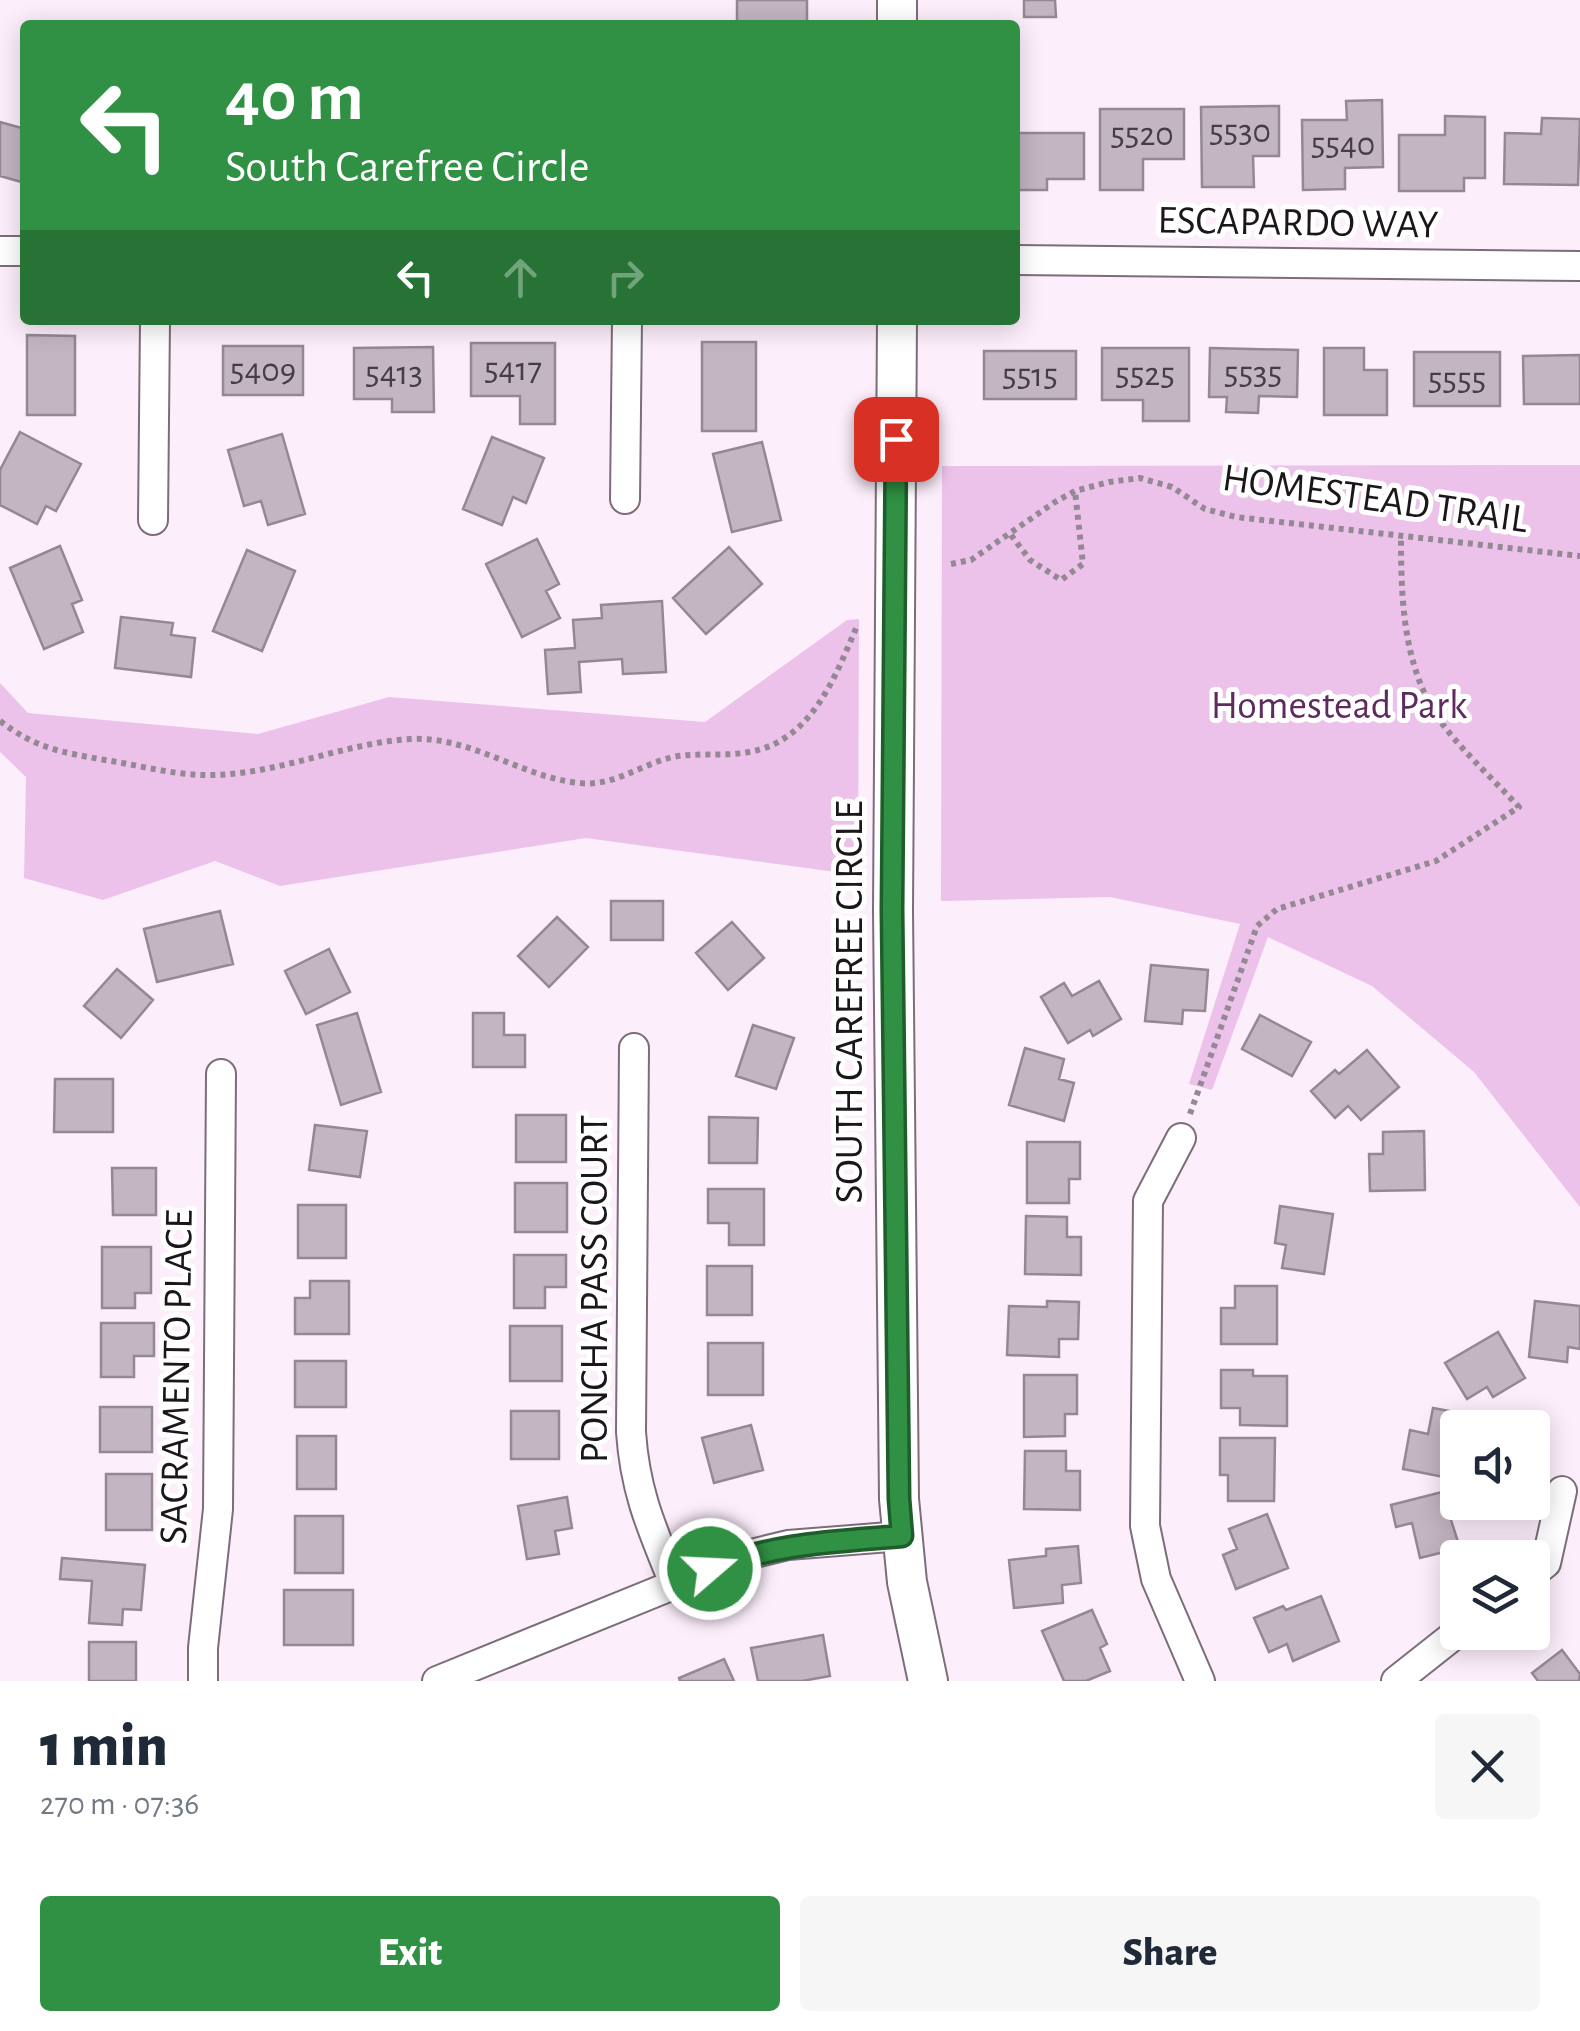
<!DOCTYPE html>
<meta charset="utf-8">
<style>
body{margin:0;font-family:"Alegreya Sans",sans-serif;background:#f6f6f7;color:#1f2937;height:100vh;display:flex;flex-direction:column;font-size:38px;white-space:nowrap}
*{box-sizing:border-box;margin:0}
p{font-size:32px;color:#747a83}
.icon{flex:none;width:55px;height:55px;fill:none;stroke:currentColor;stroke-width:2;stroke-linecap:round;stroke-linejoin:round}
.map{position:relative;height:1681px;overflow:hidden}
.panel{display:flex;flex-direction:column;background:#fff;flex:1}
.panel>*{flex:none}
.top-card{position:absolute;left:20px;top:20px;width:1000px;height:305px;border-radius:10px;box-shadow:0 5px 25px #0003;background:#309043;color:#fff;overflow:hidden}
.controls{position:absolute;left:1440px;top:1410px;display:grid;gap:20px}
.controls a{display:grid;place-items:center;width:110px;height:110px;border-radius:10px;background:#fff;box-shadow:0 5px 25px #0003;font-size:50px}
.pin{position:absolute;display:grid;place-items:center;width:85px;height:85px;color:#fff;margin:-42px;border-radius:20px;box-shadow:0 5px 15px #0006}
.me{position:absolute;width:110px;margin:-55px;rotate:71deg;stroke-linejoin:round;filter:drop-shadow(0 0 8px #0008)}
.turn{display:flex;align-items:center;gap:35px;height:210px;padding:0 40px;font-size:45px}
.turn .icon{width:130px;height:130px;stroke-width:2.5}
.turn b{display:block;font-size:70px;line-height:85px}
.lanes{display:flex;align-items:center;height:95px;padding:0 40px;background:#0003;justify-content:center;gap:50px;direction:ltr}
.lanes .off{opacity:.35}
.round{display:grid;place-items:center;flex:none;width:105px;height:105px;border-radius:10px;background:#f6f6f7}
.headline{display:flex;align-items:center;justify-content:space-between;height:170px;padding:0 40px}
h1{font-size:60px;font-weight:800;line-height:75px}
.action{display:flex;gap:20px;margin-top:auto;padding:20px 40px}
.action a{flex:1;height:115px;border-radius:10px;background:#309043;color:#fff;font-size:40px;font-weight:800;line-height:115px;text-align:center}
.action a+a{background:#f6f6f7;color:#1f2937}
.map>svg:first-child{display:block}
</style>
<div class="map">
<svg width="1580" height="1681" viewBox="0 0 1580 1681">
<rect width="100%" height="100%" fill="#fdeefc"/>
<!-- green -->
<path fill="#ecc2eb" d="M1580 465V1207L1474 1072 1372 986 1268 937 1212 1090 1189 1084 1240 924 1110 897 941 901 942 466Z
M859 619 858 875 586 838 280 886 215 861 103 900 24 878 26 777 0 752V683L28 713 258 734 389 697 705 722 847 620Z"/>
<!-- building -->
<path fill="#c3b5c2" stroke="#958895" stroke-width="2.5" d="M737 0H807V25H737Z
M1024 0H1055L1056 17H1024Z
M1382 100 1383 167 1345 168V189L1303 190 1302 120H1347L1346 101Z
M1279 106V156H1253L1254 187H1202L1201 107Z
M1100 109H1184V159H1143V190H1100Z
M1445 116 1485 117V178H1464V191H1399V135H1445Z
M1542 118 1580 119 1578 185 1504 184 1505 133 1541 134Z
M0 122 25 129V183L0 176Z
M1015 133H1084V179H1047V190H1015Z
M27 335 75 336V415H27Z
M702 342H756V431H702Z
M471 343H555V424H520V396H471Z
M223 346H303V395H223Z
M433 347 434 412H392V399H354V348Z
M1102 348H1189V421H1143V400H1102Z
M1210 348 1298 350 1297 397 1259 396 1258 413 1226 412 1227 397H1209Z
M1324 348H1364V370H1387V415H1324Z
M984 351H1076V399H984Z
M1414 352H1500V406H1414Z
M1580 355V404H1524L1523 356Z
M20 432 81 464 56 511 46 506 37 524 0 505V470Z
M282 434 305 514 268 525 261 501 244 506 228 450Z
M492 437 544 458 526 503 513 497 502 525 463 509Z
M762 442 781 520 732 532 713 454Z
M537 539 559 584 546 591 560 618 522 637 486 564Z
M60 546 82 600 72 604 83 632 44 649 10 568Z
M729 547 762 584 706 634 673 598Z
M247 550 295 571 262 651 213 631Z
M662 601 666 672 623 674 622 659 579 662 581 692 548 694 545 650 575 648 573 620 602 618 601 605Z
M121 617 173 623 171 635 195 638 191 677 115 668Z
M611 901H663V940H611Z
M220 911 233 964 157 982 144 929Z
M557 917 588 947 549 987 518 956Z
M732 922 764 958 728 990 696 953Z
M329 949 350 992 306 1014 285 971Z
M1151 965 1208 970 1205 1011 1183 1010 1182 1024 1145 1021Z
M117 969 153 1000 121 1038 84 1006Z
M1099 981 1121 1019 1093 1036 1090 1030 1068 1043 1041 997 1064 983 1072 996Z
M357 1013 381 1092 341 1105 317 1025Z
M473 1013H504V1035H525V1067H473Z
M1260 1015 1311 1042 1292 1076 1242 1049Z
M753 1025 794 1038 776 1089 736 1076Z
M1025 1048 1064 1059 1059 1079 1074 1083 1064 1121 1009 1105Z
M1367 1050 1399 1087 1361 1120 1348 1106 1335 1118 1311 1091 1335 1070 1339 1074Z
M55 1079H113V1132H54Z
M516 1115H566V1162H516Z
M709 1117 758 1118 757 1163H709Z
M315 1125 367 1131 360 1177 309 1170Z
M1424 1131 1425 1190 1370 1191 1369 1154H1383V1132Z
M1027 1142H1080V1179H1069V1203H1027Z
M112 1168H156V1215H113Z
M515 1183H567V1232H515Z
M708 1189H764V1245H729V1223H708Z
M298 1205H346V1258H298Z
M1280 1206 1333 1214 1324 1274 1282 1268 1286 1245 1275 1243Z
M1026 1216 1067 1217V1237H1081V1275L1025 1274Z
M102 1247H151V1293H135V1308H102Z
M514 1255H566V1287H545V1308H514Z
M707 1266H752V1315H707Z
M310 1281H349V1334H295V1298H310Z
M1235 1286H1277V1344H1221V1308H1235Z
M1047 1301 1079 1302 1078 1339H1059V1357L1007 1355 1009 1306 1047 1307Z
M1535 1301 1580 1306V1349L1568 1347 1567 1362 1529 1357Z
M101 1323H154V1356H134V1377H101Z
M510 1326H562V1381H510Z
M1498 1332 1525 1378 1493 1397 1487 1387 1467 1399 1445 1363Z
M708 1343H763V1395H708Z
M295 1361H346V1407H295Z
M1221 1370H1253V1376H1287V1426L1240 1425V1408H1221Z
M1024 1375H1077V1414H1065V1436L1024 1437Z
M100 1407H152V1452H100Z
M1433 1408 1466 1414 1463 1428H1458L1454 1479 1403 1469 1410 1430 1428 1434Z
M511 1411H559V1459H511Z
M751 1425 763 1470 714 1483 702 1438Z
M297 1436H336V1489H297Z
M1220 1438H1275L1274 1501H1228V1475H1220Z
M1025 1451H1066V1471H1080V1510L1024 1509Z
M106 1474H152V1530H106Z
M1442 1492 1460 1548 1420 1558 1412 1523 1396 1527 1391 1505Z
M567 1497 572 1528 555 1531 559 1554 527 1559 518 1506Z
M1267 1514 1288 1568 1236 1589 1223 1555 1237 1549 1229 1529Z
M295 1516H343V1573H295Z
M1078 1546 1081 1583 1062 1585 1063 1603 1014 1608 1009 1560 1046 1556V1549Z
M62 1558 145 1565 141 1610 123 1609 122 1625 89 1623 92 1581 60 1579Z
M284 1590H353V1645H284Z
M1321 1596 1339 1641 1293 1661 1287 1644 1269 1652 1254 1618 1283 1606 1286 1610Z
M1092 1610 1107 1644 1100 1648 1110 1671 1086 1681H1064L1042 1631Z
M823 1635 830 1676 802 1681H758L751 1648Z
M89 1642H136V1681H89Z
M1562 1650 1580 1674 1579 1681H1538L1532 1673Z
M724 1659 734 1681H680L679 1678Z"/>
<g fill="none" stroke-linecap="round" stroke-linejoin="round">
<!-- street casing -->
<g stroke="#7b6e7a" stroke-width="32">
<path id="street" d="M0 251H25
M1015 260 1580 266
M625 499 627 320
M153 520 155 320
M634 1048 631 1432C635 1492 652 1529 674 1583
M1181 1138 1148 1201 1145 1526 1156 1579 1200 1681
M1532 1574 1546 1563 1562 1491
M203 1681V1648L218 1509 221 1074
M437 1681 747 1555 788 1545 902 1536
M1396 1681 1458 1632"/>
</g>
<!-- secondary casing -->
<g stroke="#7b6e7a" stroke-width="42">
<path id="secondary" d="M897 0V25
M897 320 893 910 899 1499 907 1582 928 1681"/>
</g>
<!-- path -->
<path stroke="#948993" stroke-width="6" stroke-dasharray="5 5" stroke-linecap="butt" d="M1011 535 1030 560 1061 580 1083 564 1075 491
M951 564 971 560 1055 502 1075 491 1109 482 1140 478 1172 487 1205 509 1236 517 1580 556
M0 721C37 749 61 752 105 760 137 765 170 774 202 775 274 777 341 743 411 739 471 736 521 777 579 783 614 787 641 764 673 757 698 752 724 757 749 752 812 741 835 677 857 626
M1190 1114 1257 926 1277 909 1436 861 1519 807C1493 779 1463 752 1441 722 1403 668 1401 600 1401 537"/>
<!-- street -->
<use href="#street" stroke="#fff" stroke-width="28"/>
<!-- secondary -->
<use href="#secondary" stroke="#fff" stroke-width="38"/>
</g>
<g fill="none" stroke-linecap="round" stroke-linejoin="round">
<!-- route casing -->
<g stroke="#1f5e2c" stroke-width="25">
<path id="route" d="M710 1569C777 1543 832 1542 902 1536L899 1499 892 910 896 439"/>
</g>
<!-- route -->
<use href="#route" stroke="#309043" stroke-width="18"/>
</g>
<g text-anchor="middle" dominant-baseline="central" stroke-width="10" stroke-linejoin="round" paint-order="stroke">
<!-- number labels -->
<g font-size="35" fill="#453e44">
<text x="1240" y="131">5530</text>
<text x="1142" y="134">5520</text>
<text x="1343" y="144">5540</text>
<text x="513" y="369">5417</text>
<text x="263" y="370">5409</text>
<text x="394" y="373">5413</text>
<text x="1253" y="373">5535</text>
<text x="1145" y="374">5525</text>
<text x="1030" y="375">5515</text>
<text x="1457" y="379">5555</text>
</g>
<!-- street labels -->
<g font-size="40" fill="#1b161a" stroke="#fff">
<text transform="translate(1298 223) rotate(1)">ESCAPARDO WAY</text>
<text transform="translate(1375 499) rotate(8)">HOMESTEAD TRAIL</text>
<text transform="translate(850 1002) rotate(-90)">SOUTH CAREFREE CIRCLE</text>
<text transform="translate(595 1289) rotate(-90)">PONCHA PASS COURT</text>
<text transform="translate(177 1377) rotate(-89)">SACRAMENTO PLACE</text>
</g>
<!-- park labels -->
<g font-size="40" fill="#5f2a5f" stroke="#fff">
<text x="1339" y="706">Homestead Park</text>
</g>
</g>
</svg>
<div class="controls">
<a><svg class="icon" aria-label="sound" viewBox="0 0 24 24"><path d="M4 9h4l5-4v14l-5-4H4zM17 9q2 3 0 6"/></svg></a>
<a><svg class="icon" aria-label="layers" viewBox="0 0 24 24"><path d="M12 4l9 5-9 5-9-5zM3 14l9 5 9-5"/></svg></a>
</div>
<div class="pin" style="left:896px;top:439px;background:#d93025"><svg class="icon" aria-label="arrive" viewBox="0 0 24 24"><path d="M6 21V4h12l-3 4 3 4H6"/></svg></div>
<svg class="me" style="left:710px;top:1569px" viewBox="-20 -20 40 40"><circle r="17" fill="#309043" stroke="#fff" stroke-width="3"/><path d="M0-11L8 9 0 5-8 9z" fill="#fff"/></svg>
<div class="top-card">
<div class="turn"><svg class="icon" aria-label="left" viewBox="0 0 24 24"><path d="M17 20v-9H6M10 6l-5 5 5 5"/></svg><div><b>40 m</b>South Carefree Circle</div></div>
<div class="lanes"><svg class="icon" aria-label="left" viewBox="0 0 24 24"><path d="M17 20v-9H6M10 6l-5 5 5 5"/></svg><svg class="icon off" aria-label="ahead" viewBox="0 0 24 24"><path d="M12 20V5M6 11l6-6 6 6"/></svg><svg class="icon off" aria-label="right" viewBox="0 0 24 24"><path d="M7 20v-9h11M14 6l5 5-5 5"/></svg></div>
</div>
</div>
<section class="panel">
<div class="headline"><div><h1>1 min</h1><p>270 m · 07:36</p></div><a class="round"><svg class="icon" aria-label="close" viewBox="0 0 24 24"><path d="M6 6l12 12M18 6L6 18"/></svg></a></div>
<div class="action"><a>Exit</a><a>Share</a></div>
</section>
